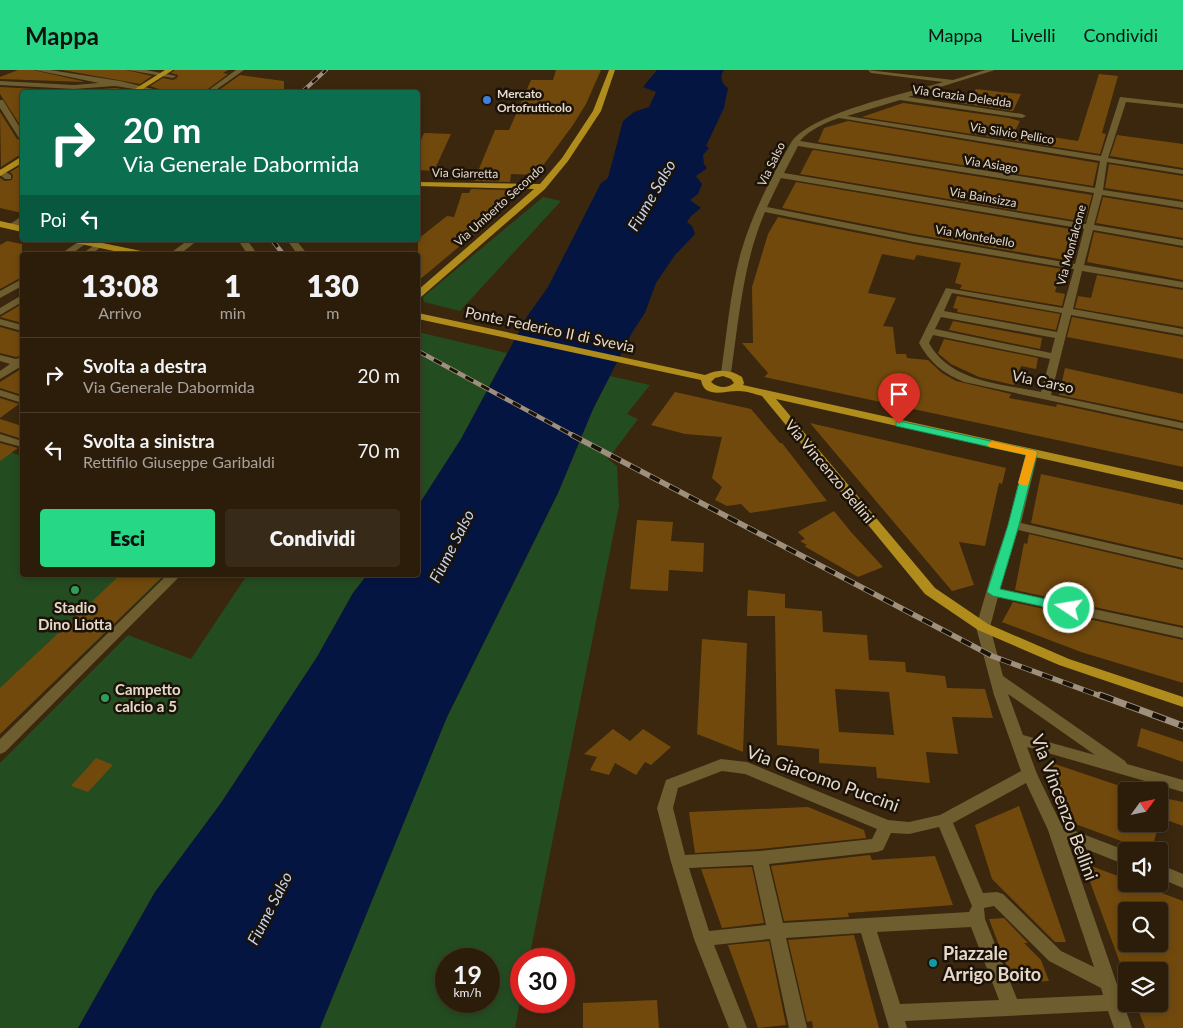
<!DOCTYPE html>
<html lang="it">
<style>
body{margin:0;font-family:Lato,sans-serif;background:#382a18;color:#f1f3f6;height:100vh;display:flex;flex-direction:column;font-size:19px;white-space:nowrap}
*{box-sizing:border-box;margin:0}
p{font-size:16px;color:#a6a29c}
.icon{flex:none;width:28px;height:28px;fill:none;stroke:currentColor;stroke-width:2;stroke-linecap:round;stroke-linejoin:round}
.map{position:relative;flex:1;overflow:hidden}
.panel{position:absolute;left:20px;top:182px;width:400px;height:325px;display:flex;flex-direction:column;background:#2c1d0a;border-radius:5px;box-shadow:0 2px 8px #0003,0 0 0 1px #483b2b}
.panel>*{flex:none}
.banner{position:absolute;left:20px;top:20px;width:400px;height:152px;border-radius:5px;box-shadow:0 2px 8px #0003,0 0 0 1px #483b2b;background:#0b6e4f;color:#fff;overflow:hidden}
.needle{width:32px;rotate:57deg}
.controls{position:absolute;left:1118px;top:712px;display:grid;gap:10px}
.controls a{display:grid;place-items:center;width:50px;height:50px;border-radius:5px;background:#2c1d0a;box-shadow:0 2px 8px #0003,0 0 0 1px #483b2b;font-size:25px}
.speed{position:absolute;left:435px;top:878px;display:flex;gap:10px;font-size:25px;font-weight:700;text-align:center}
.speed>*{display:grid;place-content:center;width:65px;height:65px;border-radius:50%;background:#2c1d0a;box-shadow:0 2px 8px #0003,0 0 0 1px #483b2b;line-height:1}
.speed small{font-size:12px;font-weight:400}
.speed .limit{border:8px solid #d22;background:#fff;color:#111}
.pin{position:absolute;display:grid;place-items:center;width:42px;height:42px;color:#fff;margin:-51px -21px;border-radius:50% 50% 50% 0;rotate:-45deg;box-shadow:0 0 5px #0007}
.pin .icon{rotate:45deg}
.me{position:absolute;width:55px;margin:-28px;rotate:282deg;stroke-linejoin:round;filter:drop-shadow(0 0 4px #0008)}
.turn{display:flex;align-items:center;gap:18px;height:105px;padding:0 20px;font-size:22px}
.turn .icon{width:65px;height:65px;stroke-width:2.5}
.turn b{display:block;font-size:35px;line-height:42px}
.then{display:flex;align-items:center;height:48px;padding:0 20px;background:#0003;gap:10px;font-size:19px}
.eta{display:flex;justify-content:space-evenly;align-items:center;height:85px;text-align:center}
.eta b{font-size:30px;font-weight:800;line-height:35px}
.cta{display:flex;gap:10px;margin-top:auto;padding:10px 20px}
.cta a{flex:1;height:58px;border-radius:5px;background:#26d886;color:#111;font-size:20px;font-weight:800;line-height:58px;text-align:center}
.cta a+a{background:#382a18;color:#f1f3f6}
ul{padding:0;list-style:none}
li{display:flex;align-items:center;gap:15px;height:75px;padding:0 20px;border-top:1px solid #483b2b}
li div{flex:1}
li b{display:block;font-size:19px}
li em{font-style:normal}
header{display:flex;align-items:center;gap:30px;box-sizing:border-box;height:70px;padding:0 25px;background:#26d886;color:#111}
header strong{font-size:24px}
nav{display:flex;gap:28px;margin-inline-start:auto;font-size:18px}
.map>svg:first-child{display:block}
</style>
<header>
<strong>Mappa</strong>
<nav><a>Mappa</a><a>Livelli</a><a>Condividi</a></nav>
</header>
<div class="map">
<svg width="1183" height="958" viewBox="0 0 1183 958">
<rect width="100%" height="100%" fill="#3a270e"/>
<!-- green -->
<path fill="#244c21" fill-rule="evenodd" d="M543 127 561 131 460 241 424 232 423 227Z
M418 262 507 283 461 369 418 436Z
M610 306 650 315 627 344 638 349 608 389 617 396 619 436 529 889H521V927L515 958H320L348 885 447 647 558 423 593 339ZM446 889H489V931H446Z
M0 379 22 386V505H165L0 664Z
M247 505H367L353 523 317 587 221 733 155 822 78 958H0V693L128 565 191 589Z"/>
<!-- water -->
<path fill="#051542" d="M657 0H724C719 6 722 14 728 18L724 38 706 76 709 78 703 85 704 94 707 98 696 106 702 114 698 124 690 130 701 138 691 146 687 152 692 156 695 164 675 185 656 213 645 243 633 261 593 339 558 423 447 647 320 958H78L155 822 221 733 317 587 353 523 367 505H418V436L461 369 528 245 548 217 601 113 608 108 623 51 634 42 649 37 656 22 643 17Z"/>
<!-- building -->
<path fill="#71490d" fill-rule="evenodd" d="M18 0H33L86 12 0 9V7Z
M62 0H126L152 6 140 14Z
M175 0H228L223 3 228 4 204 22H156L159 19 150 16 163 8 173 10 177 8 178 5 171 3Z
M556 0H601L586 34 573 55 536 105 511 104 510 112 474 111 495 60H509L531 10H553Z
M1099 4 1118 6 1102 63 1106 64 1100 84 862 47 903 33 1009 48 1020 51 1015 61 1078 71Z
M240 5 284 11V22H216Z
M0 17 74 21 115 18 129 20 128 22H22V58L0 24Z
M976 19 1001 22 1021 24 1013 41 946 31 951 22 972 25Z
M0 42 17 69 22 70V86H18L1 97Z
M848 51 1098 93 1093 116 818 72 824 58Z
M424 63 451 64 434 101 418 100V77Z
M1117 65 1183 74V98L1110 86Z
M812 81 814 80 1092 125 1085 152 800 104Z
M1109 94 1183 106V130L1105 118Z
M22 95V143L0 138V108L5 111 12 110 13 105 10 102Z
M796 112 1082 161 1074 190 1066 189 1065 190 914 164 782 138Z
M471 119 508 120 503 140 418 211V169L447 146 454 147 462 123H469Z
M1103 127 1183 140V168L1096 153Z
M778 147 914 174 1062 199 1055 222 1065 224 1062 236 960 219 962 215 955 213 961 193 917 185 914 190 882 184 868 223 896 228 883 256 893 257 896 284H906L907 288 928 290 942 303 956 311 1011 324 1009 328 1056 337 1057 334 1183 361V397L764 307 768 303 742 273H753L752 217 768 164Z
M1094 162 1183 178V210L1087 192Z
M7 171 22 174V207L0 219V175Z
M1097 205 1183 220V257L1075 238 1078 226 1091 228Z
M957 226 1060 244 1056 260 957 242 958 239 953 238Z
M22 234V253L0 247Z
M1072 247 1183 267V289L1067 267Z
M953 251 1042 268 1040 279 949 260Z
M0 257 22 263V285L16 287 0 283Z
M944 269 1038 288 1036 299 1021 296 1014 315 979 307 951 294 940 285 938 283Z
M1065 298 1183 324V351L1059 325Z
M21 299H22V325L0 318V312Z
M675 322 751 339 780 373H782L827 431 750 443 741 434 727 436 715 430 722 417 712 408 722 367 685 364 651 355Z
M0 328 19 334 0 348Z
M0 349 22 356V369L0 362Z
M810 353 1006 398 1002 414 999 413 985 476 959 472 974 515 952 521Z
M0 373 18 378 0 391Z
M1041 404 1183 435V488L1031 453Z
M834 441 851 462 883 497 858 507 804 476 807 475 800 471 805 469 798 462Z
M637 450 673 452 671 471 704 473 703 502 669 500 668 521 630 519Z
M1029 464 1183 500V556L1015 520 1024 473 1027 474Z
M120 505H164L0 664V618Z
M748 520 785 524V538L822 541 823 562 867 565 869 590 905 592 906 602 945 606 947 618 985 619 993 648 952 647 958 684 926 682 930 713 877 708 876 697 819 693V679L777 675 775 546H747ZM835 619 889 622 894 665 839 662Z
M1013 532 1183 570V613L1081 582 1002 552Z
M702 569 747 573 743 682 697 664Z
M1141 658 1183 672V692L1137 676Z
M613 659 630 671 643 659 671 677 651 695 645 692 636 705 615 693 609 705 590 700 597 687 584 684Z
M96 688 113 695 88 722 71 716Z
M1049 692 1135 721H1126V754H1159V727L1183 732V756L1161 748 1151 781H1148L1070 752Z
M1019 736 1032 773 1066 872H1055L992 809 975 755Z
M808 737 864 760 866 768 760 779 695 783 689 742Z
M870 785 872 790 935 786 953 835 848 843 849 847 784 851 771 796Z
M1083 793 1126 809V814H1138L1183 831V958H1145L1136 934H1159V901H1126V909ZM1126 841H1159V874H1126Z
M752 797 764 853 722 858 701 799Z
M1004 848 1028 873H1024L1041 890 1049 911 1013 913 989 849Z
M854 865 879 958H813L812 951 807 952 788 870Z
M769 871 786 955 758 958 728 875Z
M657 930 659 958H583V933Z"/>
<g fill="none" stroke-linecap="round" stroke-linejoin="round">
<!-- minor -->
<path fill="#6e5d2f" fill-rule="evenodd" d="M35 0H50L120 11 157 20 153 22 115 16 74 19 0 15V11L74 15 99 13Z
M128 0H146L176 6 173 8Z
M236 0H244L213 22H206Z
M868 0 953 10 985 0H995L908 27 1022 44 1026 46 1022 48 900 30 847 46 1101 86 1120 27 1183 34V38L1126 32 1108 88 1183 100V104L1107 92 1103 120 1183 132V138L1102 125 1094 155 1183 170V176L1093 160 1084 195 1183 212V218L1082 201 1073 239 1183 259V265L1071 245 1051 325 1183 353V359L964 312C944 304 929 292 919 273L946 218 1063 238 1074 199 914 172 765 142C743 193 739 248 731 303L726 306 722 305 721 303C727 263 730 222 741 182 752 144 772 105 792 71 815 42 905 24 943 12L871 3ZM839 48 1100 91 1095 118 800 71C809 60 826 52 839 48ZM798 76 1094 123 1086 154 784 103ZM781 108 1084 159 1075 194 914 166 767 137ZM952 223 1062 243 1057 262 944 241ZM941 247 1055 268 1051 283 935 259ZM933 265 1050 289 1041 322C1002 314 950 312 929 273Z
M0 30H3L22 61V68H19L0 38Z
M0 99 11 105V109H5L0 105Z
M19 148H22V154L16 158H10V154Z
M81 170H87L88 172 70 185H59Z
M188 170H198L179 185H168Z
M238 170H247L258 185H248Z
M287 170H296L308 185H298Z
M99 172 103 175 91 185H80Z
M22 209V216L0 228V221Z
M22 225V232L0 245V238Z
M0 249 22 255V261L0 255Z
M0 285 16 289 22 287V297H20L0 309V301L10 294 0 291Z
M0 320 22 327V333L0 326Z
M0 364 22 371V377L0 371Z
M1032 380 1038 383 1021 453 1183 490V498L1018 460 1000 519 1183 558V568L998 527 990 557 1003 606 1125 691 1127 694 1183 710V722L1027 677 1037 704 1062 756 1127 781 1126 795 1068 772 1132 958H1114L1108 941 905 951 907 958H889L861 863 786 868 807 958H789L770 869 714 875 747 958H729L694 869 671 792 657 738 666 710 721 689 747 692 888 750 909 752 940 745 1021 701 994 625 976 557 993 499 1008 455 1026 383ZM1008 624 1095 685 1023 665ZM722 701 745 704 877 759 872 769 760 781 685 785 673 738 678 718ZM1026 713 1048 760 1094 897 1061 881 1003 824 997 822 983 823 953 753ZM939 757 972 836 969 842 783 853 769 794 877 782 883 780 891 763 909 764ZM753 795 766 855 709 861 689 798ZM994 836 1049 891 1101 918 1103 925 1017 929 985 849 984 838ZM971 857 999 930 900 934 877 862Z
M167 505H181L5 682 0 684V669Z
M1159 794 1183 804V818L1159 808Z"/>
<!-- major -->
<path fill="#af8c1b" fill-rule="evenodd" d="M165 0H173L138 22H130Z
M609 0H615L601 41 568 91 545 119 421 227 418 228V220L534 119 418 116V112L540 114 562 88 593 41Z
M19 88H22V93L0 106V100Z
M0 151 22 156V162L0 157Z
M72 170H88L146 182 151 185H133L76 173Z
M418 243 705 305C718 299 730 299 742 307L744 313 743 315 1183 412V420L776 329 935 518 988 554 1069 589 1183 627V637L1059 595 978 560 925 524 762 326C755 324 746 321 739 321 727 320 704 330 701 310L418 249ZM723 306 731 309 734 313C727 319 718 318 711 312L715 308Z"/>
<!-- rail-far3 casing -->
<g stroke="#9f907d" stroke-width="4">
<path id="rail-far3" d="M302 22 326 0"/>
</g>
<!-- rail-far2 casing -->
<g stroke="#9f907d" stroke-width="4.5">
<path id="rail-far2" d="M272 170 284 185
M418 281 574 366"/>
</g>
<!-- rail-far1 casing -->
<g stroke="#9f907d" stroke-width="5.5">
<path id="rail-far1" d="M572 365 992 586 1103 627"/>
</g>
<!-- rail casing -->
<g stroke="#9f907d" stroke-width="7">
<path id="rail" d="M1100 625 1183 656"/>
</g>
<!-- rail-far3 -->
<use href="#rail-far3" stroke="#1b1208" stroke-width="2.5" stroke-dasharray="7" stroke-linecap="butt"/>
<!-- rail-far2 -->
<use href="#rail-far2" stroke="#1b1208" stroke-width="3" stroke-dasharray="9" stroke-linecap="butt"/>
<!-- rail-far1 -->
<use href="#rail-far1" stroke="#1b1208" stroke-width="4" stroke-dasharray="11" stroke-linecap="butt"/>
<!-- rail -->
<use href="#rail" stroke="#1b1208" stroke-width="5" stroke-dasharray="14" stroke-linecap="butt"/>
</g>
<!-- route -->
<path fill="#26d886" stroke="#198c57" d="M899 351 1036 381 1037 383 1019 455 1000 519 1073 535 1075 538 1073 541 1069 542 993 526 987 522 1008 455 1026 385 896 356V352Z"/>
<!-- slow -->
<path fill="#f59e0b" d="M992 371 1036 381 1037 383 1028 415 1024 416 1018 413 1026 385 989 377 987 375Z"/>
<!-- markers -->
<circle fill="#3f7fe0" stroke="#1b1208" stroke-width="2" cx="487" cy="30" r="5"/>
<g fill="#2e9e5b" stroke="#1b1208" stroke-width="2">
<circle cx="75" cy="520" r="5"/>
<circle cx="105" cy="628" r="5"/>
</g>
<circle fill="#0f9aa8" stroke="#1b1208" stroke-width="2" cx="933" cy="893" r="5"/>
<g text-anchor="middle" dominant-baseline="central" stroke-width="5" stroke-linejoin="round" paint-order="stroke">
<!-- far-poi labels -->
<g font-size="12" font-weight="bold" fill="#e6d9cb" stroke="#1b1208" text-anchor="start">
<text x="497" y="23">Mercato<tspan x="497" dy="14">Ortofrutticolo</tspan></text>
</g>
<!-- far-street labels -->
<g font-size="12" fill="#e6d9cb" stroke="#1b1208">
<text transform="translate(962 26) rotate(8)">Via Grazia Deledda</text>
<text transform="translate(1012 63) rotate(9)">Via Silvio Pellico</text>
<text transform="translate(771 94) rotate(-64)">Via Salso</text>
<text transform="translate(991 94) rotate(9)">Via Asiago</text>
<text transform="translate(465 103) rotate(1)">Via Giarretta</text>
<text transform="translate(983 127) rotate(10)">Via Bainsizza</text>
<text transform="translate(499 135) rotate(-42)">Via Umberto Secondo</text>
<text transform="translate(975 166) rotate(10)">Via Montebello</text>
<text transform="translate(1071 175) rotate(-75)">Via Monfalcone</text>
</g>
<!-- street labels -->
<g font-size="15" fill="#e6d9cb" stroke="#1b1208">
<text transform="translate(550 259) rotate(12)">Ponte Federico II di Svevia</text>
<text transform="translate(1043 311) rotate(12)">Via Carso</text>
<text transform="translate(830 401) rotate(50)">Via Vincenzo Bellini</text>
</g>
<!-- poi labels -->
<g font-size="15" font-weight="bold" fill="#e6d9cb" stroke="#1b1208">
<text x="75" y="537">Stadio<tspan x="75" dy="17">Dino Liotta</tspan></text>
<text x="115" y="619" text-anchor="start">Campetto<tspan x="115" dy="17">calcio a 5</tspan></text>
</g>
<!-- water labels -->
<g font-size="16" font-style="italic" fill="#c4d4f4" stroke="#1b1208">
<text transform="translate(651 125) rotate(-60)">Fiume Salso</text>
<text transform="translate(451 476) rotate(-63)">Fiume Salso</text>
<text transform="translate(269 838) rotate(-63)">Fiume Salso</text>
</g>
<!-- near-street labels -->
<g font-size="18" fill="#e6d9cb" stroke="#1b1208">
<text transform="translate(823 708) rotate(20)">Via Giacomo Puccini</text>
<text transform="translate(1065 737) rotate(69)">Via Vincenzo Bellini</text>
</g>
<!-- near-poi labels -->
<g font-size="18" font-weight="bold" fill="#e6d9cb" stroke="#1b1208" text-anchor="start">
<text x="943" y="883">Piazzale<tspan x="943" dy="21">Arrigo Boito</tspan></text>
</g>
</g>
</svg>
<div class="controls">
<a><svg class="needle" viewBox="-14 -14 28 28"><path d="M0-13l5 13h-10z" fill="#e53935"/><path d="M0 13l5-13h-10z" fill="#a6a29c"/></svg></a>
<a><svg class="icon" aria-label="sound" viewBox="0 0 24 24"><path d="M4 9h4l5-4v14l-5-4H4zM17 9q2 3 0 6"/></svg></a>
<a><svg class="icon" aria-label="search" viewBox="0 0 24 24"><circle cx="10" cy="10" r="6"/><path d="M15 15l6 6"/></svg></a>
<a><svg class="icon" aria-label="layers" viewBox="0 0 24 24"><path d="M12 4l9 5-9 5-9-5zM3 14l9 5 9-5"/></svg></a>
</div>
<div class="speed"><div>19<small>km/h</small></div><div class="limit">30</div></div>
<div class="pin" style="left:899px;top:354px;background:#d93025"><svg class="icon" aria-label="arrive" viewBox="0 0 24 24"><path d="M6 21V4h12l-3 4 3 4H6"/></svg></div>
<svg class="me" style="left:1069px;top:538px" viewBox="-20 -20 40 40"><circle r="17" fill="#26d886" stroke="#fff" stroke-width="3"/><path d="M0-11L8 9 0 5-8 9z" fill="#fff"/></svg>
<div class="banner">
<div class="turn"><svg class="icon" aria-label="right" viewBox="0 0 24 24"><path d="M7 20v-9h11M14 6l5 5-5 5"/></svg><div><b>20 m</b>Via Generale Dabormida</div></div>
<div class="then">Poi<svg class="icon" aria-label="left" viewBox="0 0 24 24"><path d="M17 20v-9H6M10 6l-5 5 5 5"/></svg></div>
</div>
<section class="panel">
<div class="eta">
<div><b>13:08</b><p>Arrivo</p></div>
<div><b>1</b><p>min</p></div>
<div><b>130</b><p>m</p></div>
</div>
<ul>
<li><svg class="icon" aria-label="right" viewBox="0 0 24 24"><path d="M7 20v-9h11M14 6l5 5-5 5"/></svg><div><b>Svolta a destra</b><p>Via Generale Dabormida</p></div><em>20 m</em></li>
<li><svg class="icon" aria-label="left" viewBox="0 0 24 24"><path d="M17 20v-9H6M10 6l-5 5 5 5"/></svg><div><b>Svolta a sinistra</b><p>Rettifilo Giuseppe Garibaldi</p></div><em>70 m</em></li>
</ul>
<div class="cta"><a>Esci</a><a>Condividi</a></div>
</section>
</div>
